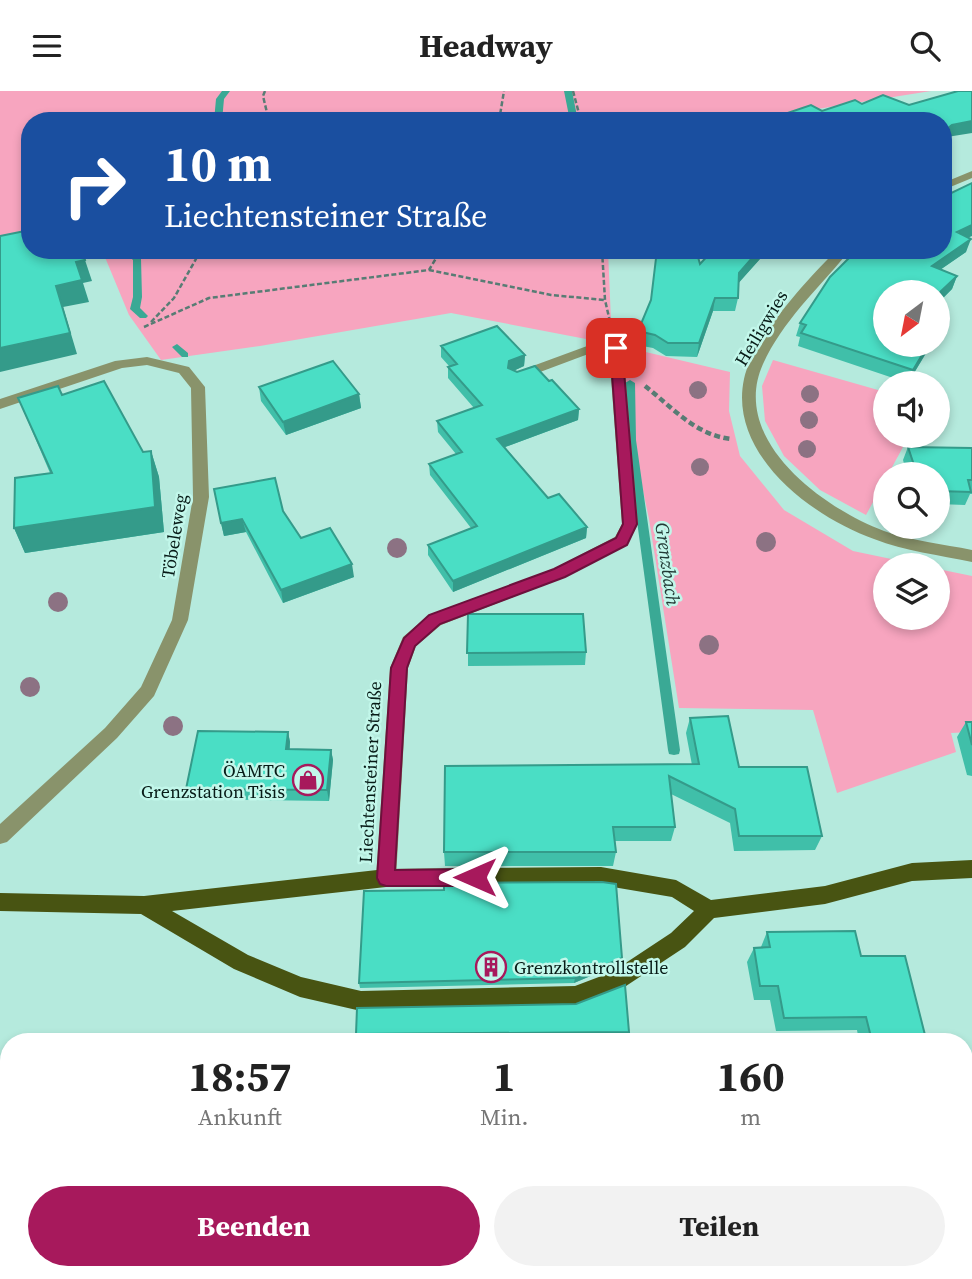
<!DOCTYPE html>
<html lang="de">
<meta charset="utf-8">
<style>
body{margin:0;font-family:"Source Serif 4",serif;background:#f2f2f2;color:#222;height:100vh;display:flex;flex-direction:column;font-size:26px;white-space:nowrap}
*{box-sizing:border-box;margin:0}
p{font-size:23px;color:#767676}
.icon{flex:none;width:38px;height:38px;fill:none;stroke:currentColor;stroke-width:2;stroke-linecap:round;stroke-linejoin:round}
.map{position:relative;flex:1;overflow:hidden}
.side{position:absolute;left:0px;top:942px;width:973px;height:247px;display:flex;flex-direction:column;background:#fff;border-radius:28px 28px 0 0;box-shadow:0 4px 10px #0003}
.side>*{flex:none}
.hud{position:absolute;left:21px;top:21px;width:931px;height:147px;border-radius:28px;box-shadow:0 4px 10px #0003;background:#1a4fa0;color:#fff;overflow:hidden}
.needle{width:46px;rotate:212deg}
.controls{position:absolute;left:873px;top:189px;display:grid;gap:14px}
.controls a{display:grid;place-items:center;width:77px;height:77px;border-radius:50%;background:#fff;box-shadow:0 4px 10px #0003;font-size:35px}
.pin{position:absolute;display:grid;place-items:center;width:60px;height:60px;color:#fff;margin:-30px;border-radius:14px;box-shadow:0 4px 10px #0006}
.me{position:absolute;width:77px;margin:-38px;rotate:270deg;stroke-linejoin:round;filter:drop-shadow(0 0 5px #0008)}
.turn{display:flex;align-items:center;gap:24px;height:147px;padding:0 28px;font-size:32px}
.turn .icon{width:91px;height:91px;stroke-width:2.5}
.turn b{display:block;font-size:49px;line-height:60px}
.eta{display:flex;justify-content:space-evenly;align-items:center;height:119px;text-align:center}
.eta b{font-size:42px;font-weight:700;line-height:49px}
.button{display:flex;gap:14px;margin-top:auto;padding:14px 28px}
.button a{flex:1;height:80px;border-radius:42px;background:#a7195c;color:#fff;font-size:28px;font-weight:700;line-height:80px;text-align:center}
.button a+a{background:#f2f2f2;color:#222}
header{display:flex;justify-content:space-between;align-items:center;height:91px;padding:0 28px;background:#fff;font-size:32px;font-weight:700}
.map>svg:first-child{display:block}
</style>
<header><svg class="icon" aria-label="menu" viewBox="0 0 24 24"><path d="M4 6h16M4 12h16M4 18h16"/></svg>Headway<svg class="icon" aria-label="search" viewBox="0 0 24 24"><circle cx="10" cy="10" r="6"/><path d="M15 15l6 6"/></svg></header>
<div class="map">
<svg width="972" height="1188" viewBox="0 0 972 1188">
<rect width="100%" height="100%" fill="#b5eadd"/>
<!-- green -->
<path fill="#f7a5bf" d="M0 0H931L741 30H30V148L0 153Z
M102 159H608L612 253 730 281 729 320 740 365 784 419 853 460 920 474H886V527H938V478L972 485V641L951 642 956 661 837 702 813 619 679 617 649 428 612 253 451 222 260 255 161 269 129 224Z
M773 269 885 301 886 345H909L866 424 820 399 784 365 765 330 762 295Z"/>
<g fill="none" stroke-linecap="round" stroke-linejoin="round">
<!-- stream -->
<path fill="#3aa995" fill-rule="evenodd" d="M222 0H230L224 8 222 30H214L216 8Z
M564 0H572L578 30H570Z
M122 159H132L141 168 142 206 140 217 148 225 146 227H140L130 218 133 206V169Z
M177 253 188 262V266H182L172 256Z
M630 289 635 292 636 349 680 659 679 663 674 664 669 663 668 659 626 349 625 292Z"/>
<!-- path-far1 -->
<path stroke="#587c74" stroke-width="2.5" stroke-dasharray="5 2.5" stroke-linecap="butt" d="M265 0 263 5 269 30
M573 0 581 30
M499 30 504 0
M602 159 605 209 611 235
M429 179 551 204 605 209
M151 231 174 207 201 159
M144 236 209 207 429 179 441 159"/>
<!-- path -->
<path stroke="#587c74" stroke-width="4.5" stroke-dasharray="6 3.5" stroke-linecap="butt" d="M645 295C672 316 695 344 731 348"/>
<!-- minor -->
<path fill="#89936b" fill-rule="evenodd" d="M972 80V87L943 99V92Z
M837 159H850C820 196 783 229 763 273 729 349 823 417 884 440 912 450 943 453 972 459V471C939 464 905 460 874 448 812 426 728 363 744 288 752 249 808 187 837 159Z
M598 251 616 253 623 257 638 433 627 454 565 486 441 534 416 555 408 577 396 787 393 793 386 796 379 793 376 787 390 577 403 546 429 524 553 478 615 446 622 433 609 260 599 259 516 290 509 286 511 283Z
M147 266 189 276 205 296 209 406 188 529 154 605 117 647 7 751 0 753V733L105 637 141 596 172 529 193 406 191 297 179 282 147 274 122 277 0 318V308L115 270Z
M964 1159H972V1183L955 1180H964Z
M726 1180H845L842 1188H723Z"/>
<!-- major -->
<path fill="#485412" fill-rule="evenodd" d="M972 769V787L912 790 825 813 714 827 685 856 626 895 575 915 361 920 300 906 234 878 141 823 0 820V802L144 805 386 778 601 776 676 789 711 809 825 795 912 772ZM601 794 672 806 694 820 671 842 612 881 575 895 361 900 301 886 248 864 172 820 386 796Z"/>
</g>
<!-- trees -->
<g fill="#8c7283">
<circle cx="698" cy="299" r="9"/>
<circle cx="810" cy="303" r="9"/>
<circle cx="809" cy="329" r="9"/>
<circle cx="807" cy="358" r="9"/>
<circle cx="700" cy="376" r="9"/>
<circle cx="766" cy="451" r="10"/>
<circle cx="397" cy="457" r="10"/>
<circle cx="58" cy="511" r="10"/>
<circle cx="709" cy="554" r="10"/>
<circle cx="30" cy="596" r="10"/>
<circle cx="173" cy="635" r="10"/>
</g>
<!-- wall -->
<path fill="#40bfa9" d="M968 147 966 161 941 178 957 185 952 198 938 212V201L886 254H931L908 292 798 255 800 246 796 245 800 232Z
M768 159 738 192V207L735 220H713L697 266 666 265 653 257 637 254 638 240 651 209 700 173Z
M441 255 525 264 524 275 513 280 549 290 579 318 578 329 505 356 548 407 587 436 586 447 453 501 428 464V454L471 437 430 384 429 373 456 363 438 341 437 330 474 317 448 287V276L449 275 441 266Z
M259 296 359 303 361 317 286 344 261 310Z
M62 304 143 361 151 360 159 386 164 441 25 462 14 437 50 382 18 307Z
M908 356 972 357V403H970L965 414 938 413V383H907L903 369Z
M283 420 301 447 354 486 283 512 246 441 224 445 221 432Z
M468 523 586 561 585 574 468 575Z
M690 627 739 676 822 745 815 759 734 760 730 732 671 703 675 736 671 750H615L616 761 613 775H445L444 761 692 674 686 642Z
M966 631H972V685L967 684 957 646Z
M288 641 290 651V658L331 659 333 669 329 710 190 708 186 698Z
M444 799 622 867 621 872 574 892 360 897 359 892Z
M767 841 861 865 925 944 920 950H859L857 939 776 940 770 909H754L747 871 754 857 761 856Z
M629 941 627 946 357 948 356 943Z
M847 1180H928L843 1188Z"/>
<!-- shaded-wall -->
<path fill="#349b8a" d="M972 30V42L947 46 943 50V41L952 34Z
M972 134V145L952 154 957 141Z
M971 148 966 161 927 188 932 175Z
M759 159H768L736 195 739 182Z
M85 169 92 190 83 192 89 211 63 216 77 263 0 281V257L76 171Z
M957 185 952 198 938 212V203Z
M715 207 713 220 697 266 699 252Z
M928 254H931L929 257 908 292 913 279Z
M525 264 524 275 509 282 508 277 509 270Z
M359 303 361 317 286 344 283 331Z
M579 318 578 329 497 359V348Z
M151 360 159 386 164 441 25 462 14 437Z
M242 428 246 441 224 445 221 432Z
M587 436 586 447 453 501V490Z
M352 473 354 486 283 512 281 499Z
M288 641 290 651 288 669 286 658Z
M331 659 333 669 329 710 327 699Z
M622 867 621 872 574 892 575 887Z"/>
<!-- building -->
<path fill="#4adec5" stroke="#349b8a" stroke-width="2" d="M958 0H972V30L952 34 943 41V30H764L811 14 822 20 855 9 862 13 883 4 909 14Z
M731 25 735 30H693Z
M972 92V134L957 141 971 148 932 175 957 185 938 203V201H886V254H928L913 279 801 242 806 234 800 232 830 186 857 159H943V106Z
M30 139V159H82L85 169 76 171 82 189 56 195 70 242 0 257V145Z
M657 159H696L700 173 713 159H759L739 182 738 207H715L699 252H668L655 244 638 240 651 209Z
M497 235 525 264 509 270 508 277 517 281 535 275 549 290 552 289 579 318 497 348 548 407 559 403 587 436 453 490 428 454 477 435 429 373 462 361 437 330 482 314 448 276 457 273 441 255Z
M333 270 359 303 283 331 259 296Z
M104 290 143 361 151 360 155 416 14 437 15 387 52 382 18 307 58 295 62 304Z
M908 356 972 357V389H968L971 401 938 400V383H917Z
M275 387 283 420 301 447 330 437 352 473 281 499 242 428 221 432 214 398Z
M468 523H583L586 561 467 562Z
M728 625 739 676H807L822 745H739L735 718 669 685 675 736H613L616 761H444L445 675 699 673 690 627Z
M966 631H972V654Z
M198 640 288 641 286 658 331 659 327 699 186 698Z
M602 791 616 793 622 867 575 887 359 892 364 800 444 799V792Z
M855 840 861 865H905L925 944H916L918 950H872L866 926 784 927 778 895H760L754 857 770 856 767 841Z
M625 894 629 941 356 943 357 917 576 913Z
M849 1180H928L930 1188H797H846Z"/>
<!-- route -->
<path fill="#a7195c" stroke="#6d103c" stroke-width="2" d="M616 253 622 257 637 433 627 454 565 486 440 533 415 555 407 577 395 779 475 778 482 781 484 786 482 792 475 795H386L380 793 377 787 391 577 404 547 429 524 554 478 616 447 623 433 610 257Z"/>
<!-- icons -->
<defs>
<g id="shop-ring" transform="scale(1.575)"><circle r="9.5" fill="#c2f7ea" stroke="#a7195c" stroke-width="1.5"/><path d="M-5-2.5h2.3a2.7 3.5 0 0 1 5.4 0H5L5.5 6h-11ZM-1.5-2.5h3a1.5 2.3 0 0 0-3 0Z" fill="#a7195c"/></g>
<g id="building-ring" transform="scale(1.575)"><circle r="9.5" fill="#c2f7ea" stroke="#a7195c" stroke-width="1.5"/><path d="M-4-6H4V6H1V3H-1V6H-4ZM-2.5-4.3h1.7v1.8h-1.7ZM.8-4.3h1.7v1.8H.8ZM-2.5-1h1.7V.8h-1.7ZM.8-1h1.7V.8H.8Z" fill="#a7195c"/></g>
</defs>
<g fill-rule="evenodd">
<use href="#shop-ring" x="308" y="689"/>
<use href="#building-ring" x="491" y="876"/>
</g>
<g text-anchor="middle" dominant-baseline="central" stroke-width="5" stroke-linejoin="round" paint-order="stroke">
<!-- street labels -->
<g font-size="18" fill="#071b17" stroke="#c2f7ea">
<text transform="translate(761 237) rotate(-59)">Heiligwies</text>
<text transform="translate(174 445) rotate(-81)">Töbeleweg</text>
<text transform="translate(370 681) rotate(-87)">Liechtensteiner Straße</text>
</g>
<!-- poi labels -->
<g font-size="18" fill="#071b17" stroke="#c2f7ea" text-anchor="end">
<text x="285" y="679">ÖAMTC<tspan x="285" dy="21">Grenzstation Tisis</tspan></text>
<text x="514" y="876" text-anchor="start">Grenzkontrollstelle</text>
</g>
<!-- water labels -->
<g font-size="19" font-style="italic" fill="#223a35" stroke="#c2f7ea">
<text transform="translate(668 473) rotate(82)">Grenzbach</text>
</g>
</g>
</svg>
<div class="controls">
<a><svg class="needle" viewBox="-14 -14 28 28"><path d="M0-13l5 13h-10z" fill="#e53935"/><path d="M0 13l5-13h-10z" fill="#767676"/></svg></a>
<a><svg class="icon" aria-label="sound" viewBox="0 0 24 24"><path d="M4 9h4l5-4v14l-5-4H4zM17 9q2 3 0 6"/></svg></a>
<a><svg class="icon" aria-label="search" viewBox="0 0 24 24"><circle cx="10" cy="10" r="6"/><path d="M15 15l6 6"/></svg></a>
<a><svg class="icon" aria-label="layers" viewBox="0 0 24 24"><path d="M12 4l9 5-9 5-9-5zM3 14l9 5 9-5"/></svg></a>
</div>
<div class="pin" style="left:616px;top:257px;background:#d93025"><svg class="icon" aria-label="arrive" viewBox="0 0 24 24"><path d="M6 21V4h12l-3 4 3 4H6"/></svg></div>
<svg class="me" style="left:475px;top:786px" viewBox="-20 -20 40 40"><path d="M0-17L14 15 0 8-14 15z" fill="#a7195c" stroke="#fff" stroke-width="4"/></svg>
<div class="hud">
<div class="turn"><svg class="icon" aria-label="right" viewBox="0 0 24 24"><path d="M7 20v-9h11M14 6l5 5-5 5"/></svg><div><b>10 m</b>Liechtensteiner Straße</div></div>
</div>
<section class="side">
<div class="eta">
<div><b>18:57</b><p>Ankunft</p></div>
<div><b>1</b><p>Min.</p></div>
<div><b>160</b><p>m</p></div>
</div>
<div class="button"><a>Beenden</a><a>Teilen</a></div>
</section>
</div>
